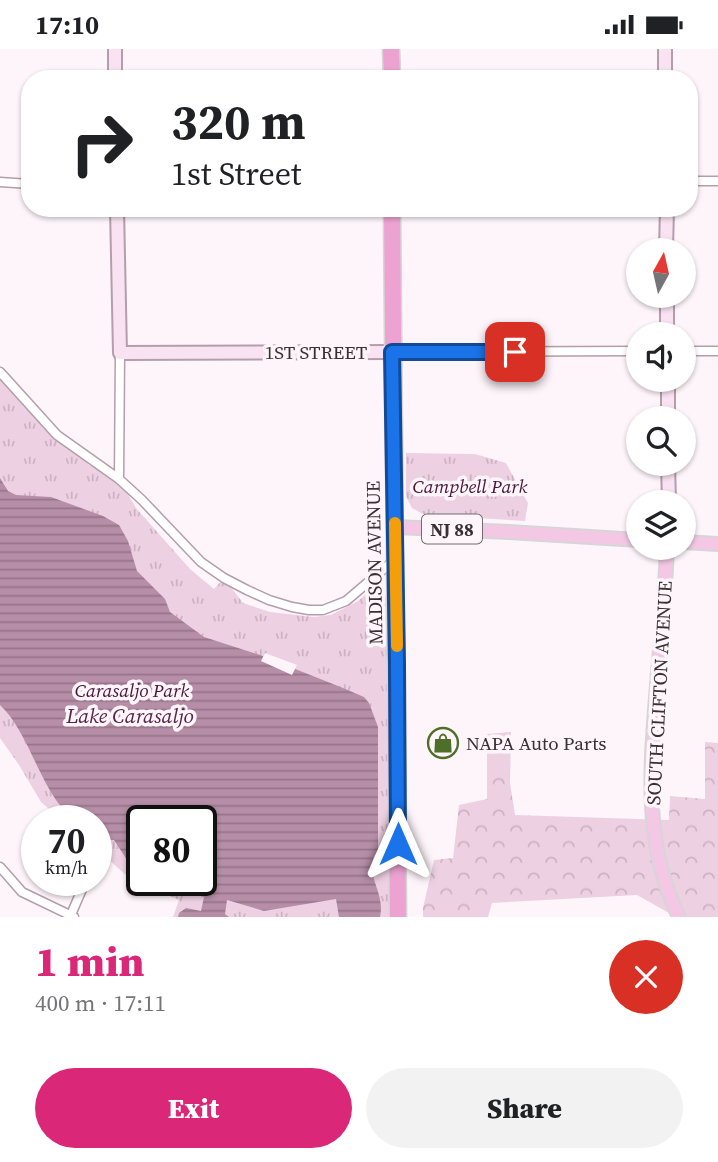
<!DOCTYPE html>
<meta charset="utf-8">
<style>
body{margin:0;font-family:"Source Serif 4",serif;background:#f2f2f2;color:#202124;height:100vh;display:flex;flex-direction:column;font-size:26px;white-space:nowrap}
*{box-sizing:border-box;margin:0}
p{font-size:23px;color:#757577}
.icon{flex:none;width:38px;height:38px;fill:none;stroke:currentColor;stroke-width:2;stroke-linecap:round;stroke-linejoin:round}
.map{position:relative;height:868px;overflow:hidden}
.drawer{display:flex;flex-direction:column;background:#fff;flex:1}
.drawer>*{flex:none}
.guide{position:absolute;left:21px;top:21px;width:677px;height:147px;border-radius:28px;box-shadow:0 2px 5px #0004;background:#fff;color:#202124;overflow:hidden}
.needle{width:46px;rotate:8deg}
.tools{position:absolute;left:626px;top:189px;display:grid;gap:14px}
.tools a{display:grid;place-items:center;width:70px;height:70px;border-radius:50%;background:#fff;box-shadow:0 2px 5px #0004;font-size:35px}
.speed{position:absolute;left:21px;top:756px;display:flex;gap:14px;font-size:35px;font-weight:700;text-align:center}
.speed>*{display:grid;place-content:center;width:91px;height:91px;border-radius:50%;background:#fff;box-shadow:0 2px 5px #0004;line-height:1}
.speed small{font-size:18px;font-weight:400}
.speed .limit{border:4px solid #111;border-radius:10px;background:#fff;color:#111}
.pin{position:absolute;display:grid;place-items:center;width:60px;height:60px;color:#fff;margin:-30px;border-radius:14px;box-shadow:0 4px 10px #0006}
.me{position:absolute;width:77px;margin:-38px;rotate:0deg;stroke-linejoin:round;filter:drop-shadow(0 0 5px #0008)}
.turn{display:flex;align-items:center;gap:24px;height:147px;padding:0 35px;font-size:32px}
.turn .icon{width:91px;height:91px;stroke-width:2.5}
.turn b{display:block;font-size:49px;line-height:60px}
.round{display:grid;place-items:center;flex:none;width:74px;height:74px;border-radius:37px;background:#f2f2f2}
.headline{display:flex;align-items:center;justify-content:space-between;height:119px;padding:0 35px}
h1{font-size:42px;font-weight:800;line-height:52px;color:#db2777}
.action{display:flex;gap:14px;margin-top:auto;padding:14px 35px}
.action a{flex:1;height:80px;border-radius:42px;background:#db2777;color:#fff;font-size:28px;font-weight:800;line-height:80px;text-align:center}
.action a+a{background:#f2f2f2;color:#202124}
.status{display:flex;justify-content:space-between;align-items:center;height:49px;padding:0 35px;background:#fff;direction:ltr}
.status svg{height:19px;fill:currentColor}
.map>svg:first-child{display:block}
</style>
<div class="status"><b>17:10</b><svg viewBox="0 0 49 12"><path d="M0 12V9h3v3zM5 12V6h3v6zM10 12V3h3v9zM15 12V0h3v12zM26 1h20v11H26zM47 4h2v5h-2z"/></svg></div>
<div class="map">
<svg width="718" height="868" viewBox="0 0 718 868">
<defs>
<pattern id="forest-crowns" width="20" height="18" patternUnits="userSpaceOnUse" patternTransform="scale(1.75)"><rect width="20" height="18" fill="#edd0e2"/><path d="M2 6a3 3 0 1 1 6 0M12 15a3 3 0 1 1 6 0" fill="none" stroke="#ccb3c2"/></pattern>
<pattern id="park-tufts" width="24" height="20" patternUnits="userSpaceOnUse" patternTransform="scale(1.75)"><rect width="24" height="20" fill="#edd0e2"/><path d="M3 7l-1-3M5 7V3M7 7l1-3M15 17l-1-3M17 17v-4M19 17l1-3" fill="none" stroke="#ccb3c2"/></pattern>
<pattern id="water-rules" width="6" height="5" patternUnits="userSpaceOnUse" patternTransform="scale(1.75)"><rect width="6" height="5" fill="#b68ea7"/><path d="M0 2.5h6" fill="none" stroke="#957489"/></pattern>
</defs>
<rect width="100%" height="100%" fill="#fef5fa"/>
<!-- forest -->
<path fill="url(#forest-crowns)" d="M511 683 510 734 515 766 669 771 670 747 705 750V693L718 694V868H676L637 846 492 854 488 868H423V859L434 811 453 809 459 756 487 750V685Z"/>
<!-- park -->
<path fill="url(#park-tufts)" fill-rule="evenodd" d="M0 323 89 416 119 430 136 459 190 520 214 540 224 529 243 554 270 563 314 568 331 566 358 552 371 541 377 525 387 551 394 868H173L179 851 128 828 96 799V772H63L41 753 19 716 0 689ZM142 772H201V831H142Z
M406 404 475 405 506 414 528 454 525 472 425 466 412 459 406 447Z"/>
<!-- water -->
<path fill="url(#water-rules)" d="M0 429 8 442 16 446 51 448 103 467 119 476 128 492 137 522 165 550 170 563 204 588 260 606 343 639 364 648 369 654 378 678V801C376 805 373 808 373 812 369 832 385 846 380 868H339L336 850 264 862 227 851 225 865 229 868H178L179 864 186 859 201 862 204 848 166 837 157 831H201V772H142V822L129 814 114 791H103L96 786V772C90 772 80 773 75 770 68 767 64 760 59 755 37 726 25 679 0 656Z"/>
<!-- pier -->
<path fill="#fef5fa" d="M265 604 297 616 292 626 261 612Z"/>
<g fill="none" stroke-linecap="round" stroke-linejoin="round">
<!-- street casing -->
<g stroke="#b49eab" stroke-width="11">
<path id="street" d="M690 132H718
M0 133 30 135
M684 302H718
M392 303 639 302
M0 323 57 386 119 430 142 451 201 513 224 529 247 541 269 551 292 558 309 561H323L346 552 393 512
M119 430 120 304
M96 808 98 803
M0 818 22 843 74 868
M70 868 86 831"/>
</g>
<!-- secondary casing -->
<g stroke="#b49eab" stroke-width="16">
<path id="secondary" d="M665 0V30
M115 30V0
M117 159 120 304 392 303
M666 201 667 159
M667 247V285
M668 331V369
M668 415 669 453"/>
</g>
<!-- primary casing -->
<g stroke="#d7d6d7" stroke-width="16">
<path id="primary" d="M395 478 509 483 639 491
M684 493 718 495
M667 499C665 549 660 598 656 648 650 724 644 797 679 868"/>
</g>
<!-- highway casing -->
<g stroke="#d7d6d7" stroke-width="19">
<path id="highway" d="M391 0 392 30
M392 159C392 396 398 632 398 868"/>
</g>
<!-- street -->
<use href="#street" stroke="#fff" stroke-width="8"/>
<!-- secondary -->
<use href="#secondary" stroke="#f9e3f2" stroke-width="12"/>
<!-- primary -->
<use href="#primary" stroke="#f4c8e4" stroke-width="12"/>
<!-- highway -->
<use href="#highway" stroke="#eca3d2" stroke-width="16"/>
</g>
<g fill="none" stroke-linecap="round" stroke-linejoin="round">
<!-- route casing -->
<g stroke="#114b97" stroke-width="18">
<path id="route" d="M398 795 397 614 392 303H515"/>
</g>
<!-- route -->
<use href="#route" stroke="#1a73e8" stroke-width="12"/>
<!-- slow -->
<path stroke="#f59e0b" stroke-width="12" d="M395 474 397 597"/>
</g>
<!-- icons -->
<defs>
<g id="shop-ring" transform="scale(1.575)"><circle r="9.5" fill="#fef5fa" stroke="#4d6f27" stroke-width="1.5"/><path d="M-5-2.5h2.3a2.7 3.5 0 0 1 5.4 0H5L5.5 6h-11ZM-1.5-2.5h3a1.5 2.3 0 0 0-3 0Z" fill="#4d6f27"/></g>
</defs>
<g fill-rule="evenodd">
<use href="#shop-ring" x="443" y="694"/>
</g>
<g text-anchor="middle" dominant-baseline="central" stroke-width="7" stroke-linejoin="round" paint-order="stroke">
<!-- shield labels -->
<rect fill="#fef5fa" stroke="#736b70" stroke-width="2" x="422" y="465.5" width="60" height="29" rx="5"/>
<g font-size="18" font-weight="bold" fill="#383035">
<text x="452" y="480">NJ 88</text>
</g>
<!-- street labels -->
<g font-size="19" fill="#383035" stroke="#fef5fa">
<text x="316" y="303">1ST STREET</text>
<text transform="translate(374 514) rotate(-91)">MADISON AVENUE</text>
<text transform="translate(659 644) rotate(-87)">SOUTH CLIFTON AVENUE</text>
</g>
<!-- park labels -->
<g font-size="19" font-style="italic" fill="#471639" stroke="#fef5fa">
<text x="470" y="437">Campbell Park</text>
<text x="132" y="641">Carasaljo Park</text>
</g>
<!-- poi labels -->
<g font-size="19" fill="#383035" stroke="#fef5fa" text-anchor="start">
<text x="466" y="694">NAPA Auto Parts</text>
</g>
<!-- water labels -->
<g font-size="21" font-style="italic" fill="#582548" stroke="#fef5fa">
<text x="130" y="666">Lake Carasaljo</text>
</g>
</g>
</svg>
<div class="tools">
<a><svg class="needle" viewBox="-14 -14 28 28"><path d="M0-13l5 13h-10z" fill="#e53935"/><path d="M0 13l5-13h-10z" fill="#757577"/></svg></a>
<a><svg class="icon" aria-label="sound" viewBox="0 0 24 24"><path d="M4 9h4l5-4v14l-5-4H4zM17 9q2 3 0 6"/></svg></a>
<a><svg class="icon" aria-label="search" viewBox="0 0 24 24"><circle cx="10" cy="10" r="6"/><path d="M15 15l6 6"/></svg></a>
<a><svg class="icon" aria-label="layers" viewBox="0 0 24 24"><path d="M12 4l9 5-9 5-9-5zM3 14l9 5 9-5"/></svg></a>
</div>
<div class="speed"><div>70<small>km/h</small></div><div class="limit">80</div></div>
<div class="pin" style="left:515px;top:303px;background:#d93025"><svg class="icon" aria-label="arrive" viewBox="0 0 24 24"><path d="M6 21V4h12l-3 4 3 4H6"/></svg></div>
<svg class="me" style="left:398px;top:795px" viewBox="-20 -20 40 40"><path d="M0-17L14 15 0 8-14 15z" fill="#1a73e8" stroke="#fff" stroke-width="4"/></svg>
<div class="guide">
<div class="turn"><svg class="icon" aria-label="right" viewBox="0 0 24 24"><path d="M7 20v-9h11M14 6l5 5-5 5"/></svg><div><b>320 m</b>1st Street</div></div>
</div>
</div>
<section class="drawer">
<div class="headline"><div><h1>1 min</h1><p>400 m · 17:11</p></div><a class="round" style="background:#d93025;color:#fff"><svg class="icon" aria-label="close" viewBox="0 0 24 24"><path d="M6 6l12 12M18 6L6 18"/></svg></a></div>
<div class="action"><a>Exit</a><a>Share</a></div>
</section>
